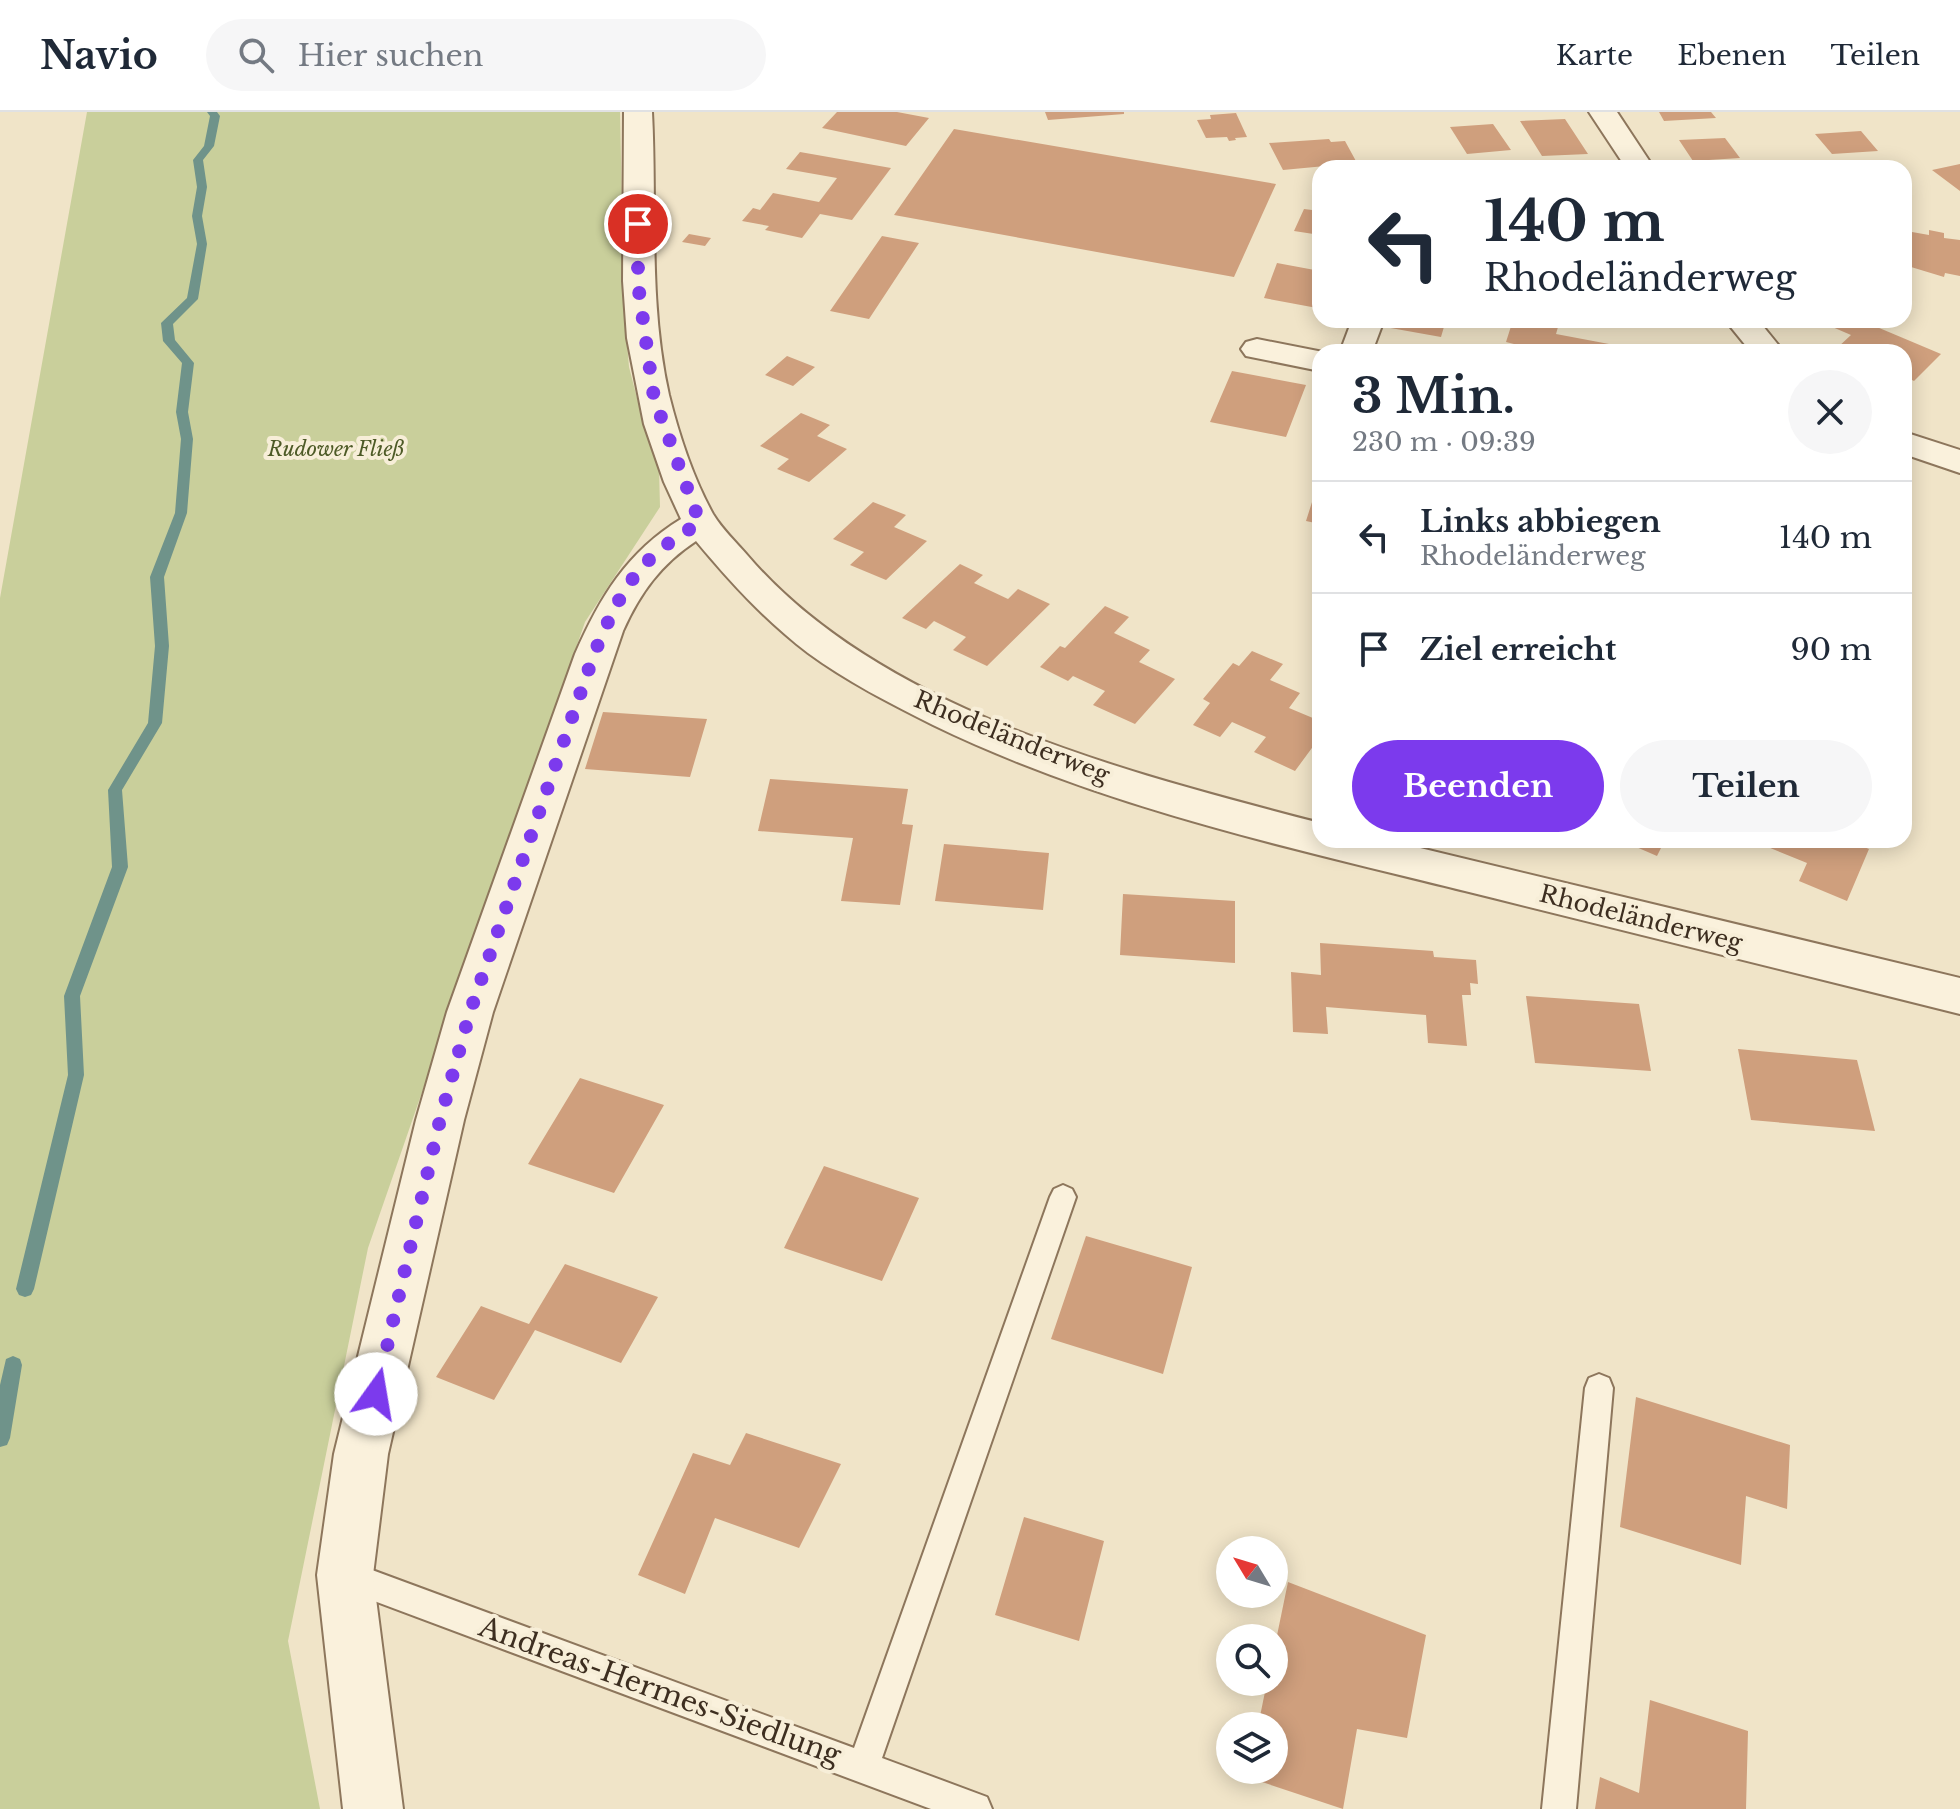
<!DOCTYPE html>
<html lang="de">
<meta charset="utf-8">
<style>
body{margin:0;font-family:"Libre Baskerville",serif;background:#f6f6f7;color:#1f2937;height:100vh;display:flex;flex-direction:column;font-size:30px;white-space:nowrap}
*{box-sizing:border-box;margin:0}
p{font-size:26px;color:#747a83}
.icon{flex:none;width:44px;height:44px;fill:none;stroke:currentColor;stroke-width:2;stroke-linecap:round;stroke-linejoin:round}
.map{position:relative;flex:1;overflow:hidden}
.drawer{position:absolute;left:1312px;top:232px;width:600px;height:504px;display:flex;flex-direction:column;background:#fff;border-radius:24px;box-shadow:0 4px 20px #0003}
.drawer>*{flex:none}
.guide{position:absolute;left:1312px;top:48px;width:600px;height:168px;border-radius:24px;box-shadow:0 4px 20px #0003;background:#fff;color:#1f2937;overflow:hidden}
.needle{width:52px;rotate:308deg}
.fabs{position:absolute;left:1216px;top:1424px;display:grid;gap:16px}
.fabs a{display:grid;place-items:center;width:72px;height:72px;border-radius:50%;background:#fff;box-shadow:0 4px 20px #0003;font-size:40px}
.pin{position:absolute;display:grid;place-items:center;width:68px;height:68px;color:#fff;margin:-34px;border:4px solid #fff;border-radius:50%;box-shadow:0 2px 8px #0007}
.me{position:absolute;width:88px;margin:-44px;rotate:13deg;stroke-linejoin:round;filter:drop-shadow(0 0 6px #0008)}
.turn{display:flex;align-items:center;gap:28px;height:168px;padding:0 40px;font-size:36px}
.turn .icon{width:104px;height:104px;stroke-width:2.5}
.turn b{display:block;font-size:56px;line-height:68px}
.round{display:grid;place-items:center;flex:none;width:84px;height:84px;border-radius:42px;background:#f6f6f7}
.headline{display:flex;align-items:center;justify-content:space-between;height:136px;padding:0 40px}
h1{font-size:48px;font-weight:700;line-height:60px}
.cta{display:flex;gap:16px;margin-top:auto;padding:16px 40px}
.cta a{flex:1;height:92px;border-radius:48px;background:#7c3aed;color:#fff;font-size:32px;font-weight:700;line-height:92px;text-align:center}
.cta a+a{background:#f6f6f7;color:#1f2937}
ul{padding:0;list-style:none}
li{display:flex;align-items:center;gap:24px;height:112px;padding:0 40px;border-top:2px solid #e0e1e3}
li div{flex:1}
li b{display:block;font-size:30px}
li em{font-style:normal}
header{display:flex;align-items:center;gap:48px;box-sizing:border-box;height:112px;padding:0 40px;background:#fff;border-bottom:2px solid #e0e1e3}
header strong{font-size:38px}
nav{display:flex;gap:44px;margin-inline-start:auto;font-size:28px}
.search{width:560px;height:72px;background:#f6f6f7;display:flex;align-items:center;gap:20px;box-sizing:border-box;padding:0 28px;border-radius:44px;color:#747a83;font-size:30px}
.map>svg:first-child{display:block}
</style>
<header>
<strong>Navio</strong>
<div class="search"><svg class="icon" aria-label="search" viewBox="0 0 24 24"><circle cx="10" cy="10" r="6"/><path d="M15 15l6 6"/></svg>Hier suchen</div>
<nav><a>Karte</a><a>Ebenen</a><a>Teilen</a></nav>
</header>
<div class="map">
<svg width="1960" height="1697" viewBox="0 0 1960 1697">
<rect width="100%" height="100%" fill="#f0e4c8"/>
<!-- green -->
<path fill="#c9cf9b" d="M87 0H620L624 195 629 255 646 321 659 357 660 395 585 510 368 1136 288 1529 320 1697H0V486Z"/>
<g fill="none" stroke-linecap="round" stroke-linejoin="round">
<!-- stream -->
<path fill="#6f938a" fill-rule="evenodd" d="M207 0H217L220 4 214 34 203 48 207 75 202 104 207 132 198 187 173 212 175 228 194 251 188 300 193 327 187 401 164 465 169 534 162 611 122 678 128 755 80 884 84 963 34 1177 31 1183 25 1185 19 1183 16 1177 68 963 64 884 112 755 108 678 148 611 155 534 150 465 175 401 181 327 176 300 182 251 163 229 161 211 187 186 197 132 192 104 197 75 193 48 204 34 210 4Z
M13 1244 20 1247 22 1253 10 1326 7 1333 0 1335V1273L6 1247Z"/>
</g>
<!-- building -->
<path fill="#cf9f7d" d="M837 0H897L929 6 906 34 822 16Z
M1045 0H1124V2L1048 8Z
M1659 0H1711L1716 6 1664 9Z
M1236 1 1247 25 1235 26 1236 28 1229 29 1227 25 1206 26 1197 8 1211 7 1210 3Z
M1565 7 1588 42 1542 44 1520 9Z
M1493 12 1511 38 1467 42 1450 15Z
M954 17 1276 72 1234 165 894 103Z
M1861 19 1878 39 1832 42 1815 22Z
M1725 26 1740 46 1693 49 1679 28Z
M1329 27 1331 30 1345 29 1357 51 1283 58 1269 31Z
M800 40 891 56 852 108 820 102 802 126 765 118 769 114 742 109 753 96 760 98 773 81 819 90 837 66 786 57Z
M1960 52V79L1932 58Z
M1304 97 1320 99V123L1294 119Z
M1904 113 1912 114V120L1929 123V118L1944 121V126L1960 128V164L1945 161 1944 165 1911 155 1910 161 1904 160Z
M689 122 711 126 705 134 682 130Z
M882 124 919 131 869 207 830 199Z
M1277 151 1320 159V187L1317 196 1264 186Z
M1387 208H1446L1441 225 1385 215Z
M1513 208H1560L1556 222 1609 232 1607 240H1547L1506 230Z
M1816 208H1867L1865 210 1941 242 1914 269 1904 264V240H1847L1837 236 1851 223Z
M787 244 815 255 793 274 765 263Z
M1232 259 1306 273 1286 325 1210 310Z
M801 301 830 313 817 324 847 337 809 370 777 357 789 347 760 334Z
M1319 368 1320 369V412L1306 409Z
M873 390 906 403 894 415 927 429 886 468 850 453 864 440 833 427Z
M960 452 983 463 974 471 1008 487 1018 477 1050 492 987 554 953 538 966 525 934 509 926 517 902 506Z
M1105 494 1129 505 1114 521 1150 538 1139 550 1175 567 1135 612 1093 593 1105 579 1073 564 1068 569 1040 555 1060 534 1065 536Z
M1252 539 1283 552 1270 568 1300 581 1289 596 1320 609V625L1295 659 1254 640 1266 625 1232 610 1220 625 1193 613 1210 591 1203 587 1233 551 1239 554Z
M603 600 707 607 690 665 585 657Z
M770 667 908 677 902 712 913 713 900 793 841 789 853 726 758 719Z
M1620 728H1665L1657 744Z
M1765 728H1847L1869 737 1847 789 1799 769 1807 751 1763 733Z
M944 732 1049 741 1043 798 935 789Z
M1123 782 1235 789V851L1120 843Z
M1320 831 1433 839 1434 845 1476 848 1478 872 1470 871 1471 883H1462L1467 934 1428 931 1426 903 1326 895 1328 922 1293 920 1291 860 1321 863Z
M1526 884 1639 892 1651 959 1535 951Z
M1738 937 1857 948 1875 1019 1751 1008Z
M580 966 664 993 614 1081 528 1052Z
M824 1054 919 1086 882 1169 784 1136Z
M1086 1124 1192 1155 1163 1262 1051 1227Z
M565 1152 658 1185 621 1251 535 1218 494 1288 436 1265 481 1194 529 1212Z
M1636 1285 1790 1333 1787 1397 1746 1384 1741 1453 1620 1415Z
M746 1321 841 1352 799 1436 715 1406 685 1482 638 1463 693 1341 730 1353Z
M1024 1405 1104 1429 1079 1529 995 1503Z
M1288 1470 1426 1523 1407 1626 1357 1617 1343 1697 1247 1665 1249 1658H1274V1614H1258L1267 1570H1274V1538Z
M1650 1588 1748 1619 1746 1697H1595L1600 1665 1639 1681Z"/>
<g fill="none" stroke-linecap="round" stroke-linejoin="round">
<!-- service casing -->
<g stroke="#8d765c" stroke-width="4">
<path id="service" d="M1063 1073 1072 1077 1076 1085 882 1646 987 1685 992 1697H931L334 1474 330 1463 334 1452 345 1448 854 1636 1050 1085 1054 1077Z
M1599 1262 1609 1266 1613 1276 1576 1697H1542L1585 1276 1589 1266Z"/>
</g>
<!-- minor casing -->
<g stroke="#8d765c" stroke-width="4">
<path id="minor" d="M624 0H652C657 95 648 189 669 283 679 323 693 366 713 402 722 417 736 430 748 444 881 599 1129 661 1320 711V728H1387L1960 866V902C1795 861 1630 820 1465 779 1286 735 1100 694 933 613 891 592 846 569 808 541 765 508 731 471 696 429 661 452 640 481 623 519L493 900 464 1008 388 1342 373 1463 403 1697H343L317 1463 334 1342 416 1008 447 900 575 542C600 485 627 440 681 407L664 370 644 312 627 226 623 169Z
M1589 0H1617L1654 56H1626Z
M1352 208H1384L1372 240H1340Z
M1725 208H1758L1784 240H1751Z
M1257 227 1323 240H1320V259L1246 244 1241 237 1246 230Z
M1904 320 1960 338V361L1904 342Z"/>
</g>
<!-- service -->
<use href="#service" fill="#faf1dc" fill-rule="evenodd"/>
<!-- minor -->
<use href="#minor" fill="#faf1dc" fill-rule="evenodd"/>
</g>
<g fill="none" stroke-linecap="round" stroke-linejoin="round">
<!-- route -->
<path stroke="#7c3aed" stroke-width="14" stroke-dasharray="0 25.2" d="M376 1282 440 1008 470 900 594 542C622 476 637 447 700 411L654 286 638 172V112"/>
</g>
<g text-anchor="middle" dominant-baseline="central" stroke-width="8" stroke-linejoin="round" paint-order="stroke">
<!-- far-park labels -->
<g font-size="20" font-style="italic" fill="#4d5a26" stroke="#f7eed8">
<text x="336" y="337">Rudower Fließ</text>
</g>
<!-- street labels -->
<g font-size="24" fill="#3d2e20" stroke="#f7eed8">
<text transform="translate(1012 625) rotate(22)">Rhodeländerweg</text>
<text transform="translate(1641 806) rotate(14)">Rhodeländerweg</text>
</g>
<!-- near-street labels -->
<g font-size="28" fill="#3d2e20" stroke="#f7eed8">
<text transform="translate(660 1579) rotate(20)">Andreas-Hermes-Siedlung</text>
</g>
</g>
</svg>
<div class="fabs">
<a><svg class="needle" viewBox="-14 -14 28 28"><path d="M0-13l5 13h-10z" fill="#e53935"/><path d="M0 13l5-13h-10z" fill="#747a83"/></svg></a>
<a><svg class="icon" aria-label="search" viewBox="0 0 24 24"><circle cx="10" cy="10" r="6"/><path d="M15 15l6 6"/></svg></a>
<a><svg class="icon" aria-label="layers" viewBox="0 0 24 24"><path d="M12 4l9 5-9 5-9-5zM3 14l9 5 9-5"/></svg></a>
</div>
<div class="pin" style="left:638px;top:112px;background:#d93025"><svg class="icon" aria-label="arrive" viewBox="0 0 24 24"><path d="M6 21V4h12l-3 4 3 4H6"/></svg></div>
<svg class="me" style="left:376px;top:1282px" viewBox="-20 -20 40 40"><circle r="19" fill="#fff"/><path d="M0-13L10 11 0 6-10 11z" fill="#7c3aed"/></svg>
<div class="guide">
<div class="turn"><svg class="icon" aria-label="left" viewBox="0 0 24 24"><path d="M17 20v-9H6M10 6l-5 5 5 5"/></svg><div><b>140 m</b>Rhodeländerweg</div></div>
</div>
<section class="drawer">
<div class="headline"><div><h1>3 Min.</h1><p>230 m · 09:39</p></div><a class="round"><svg class="icon" aria-label="close" viewBox="0 0 24 24"><path d="M6 6l12 12M18 6L6 18"/></svg></a></div>
<ul>
<li><svg class="icon" aria-label="left" viewBox="0 0 24 24"><path d="M17 20v-9H6M10 6l-5 5 5 5"/></svg><div><b>Links abbiegen</b><p>Rhodeländerweg</p></div><em>140 m</em></li>
<li><svg class="icon" aria-label="arrive" viewBox="0 0 24 24"><path d="M6 21V4h12l-3 4 3 4H6"/></svg><div><b>Ziel erreicht</b></div><em>90 m</em></li>
</ul>
<div class="cta"><a>Beenden</a><a>Teilen</a></div>
</section>
</div>
